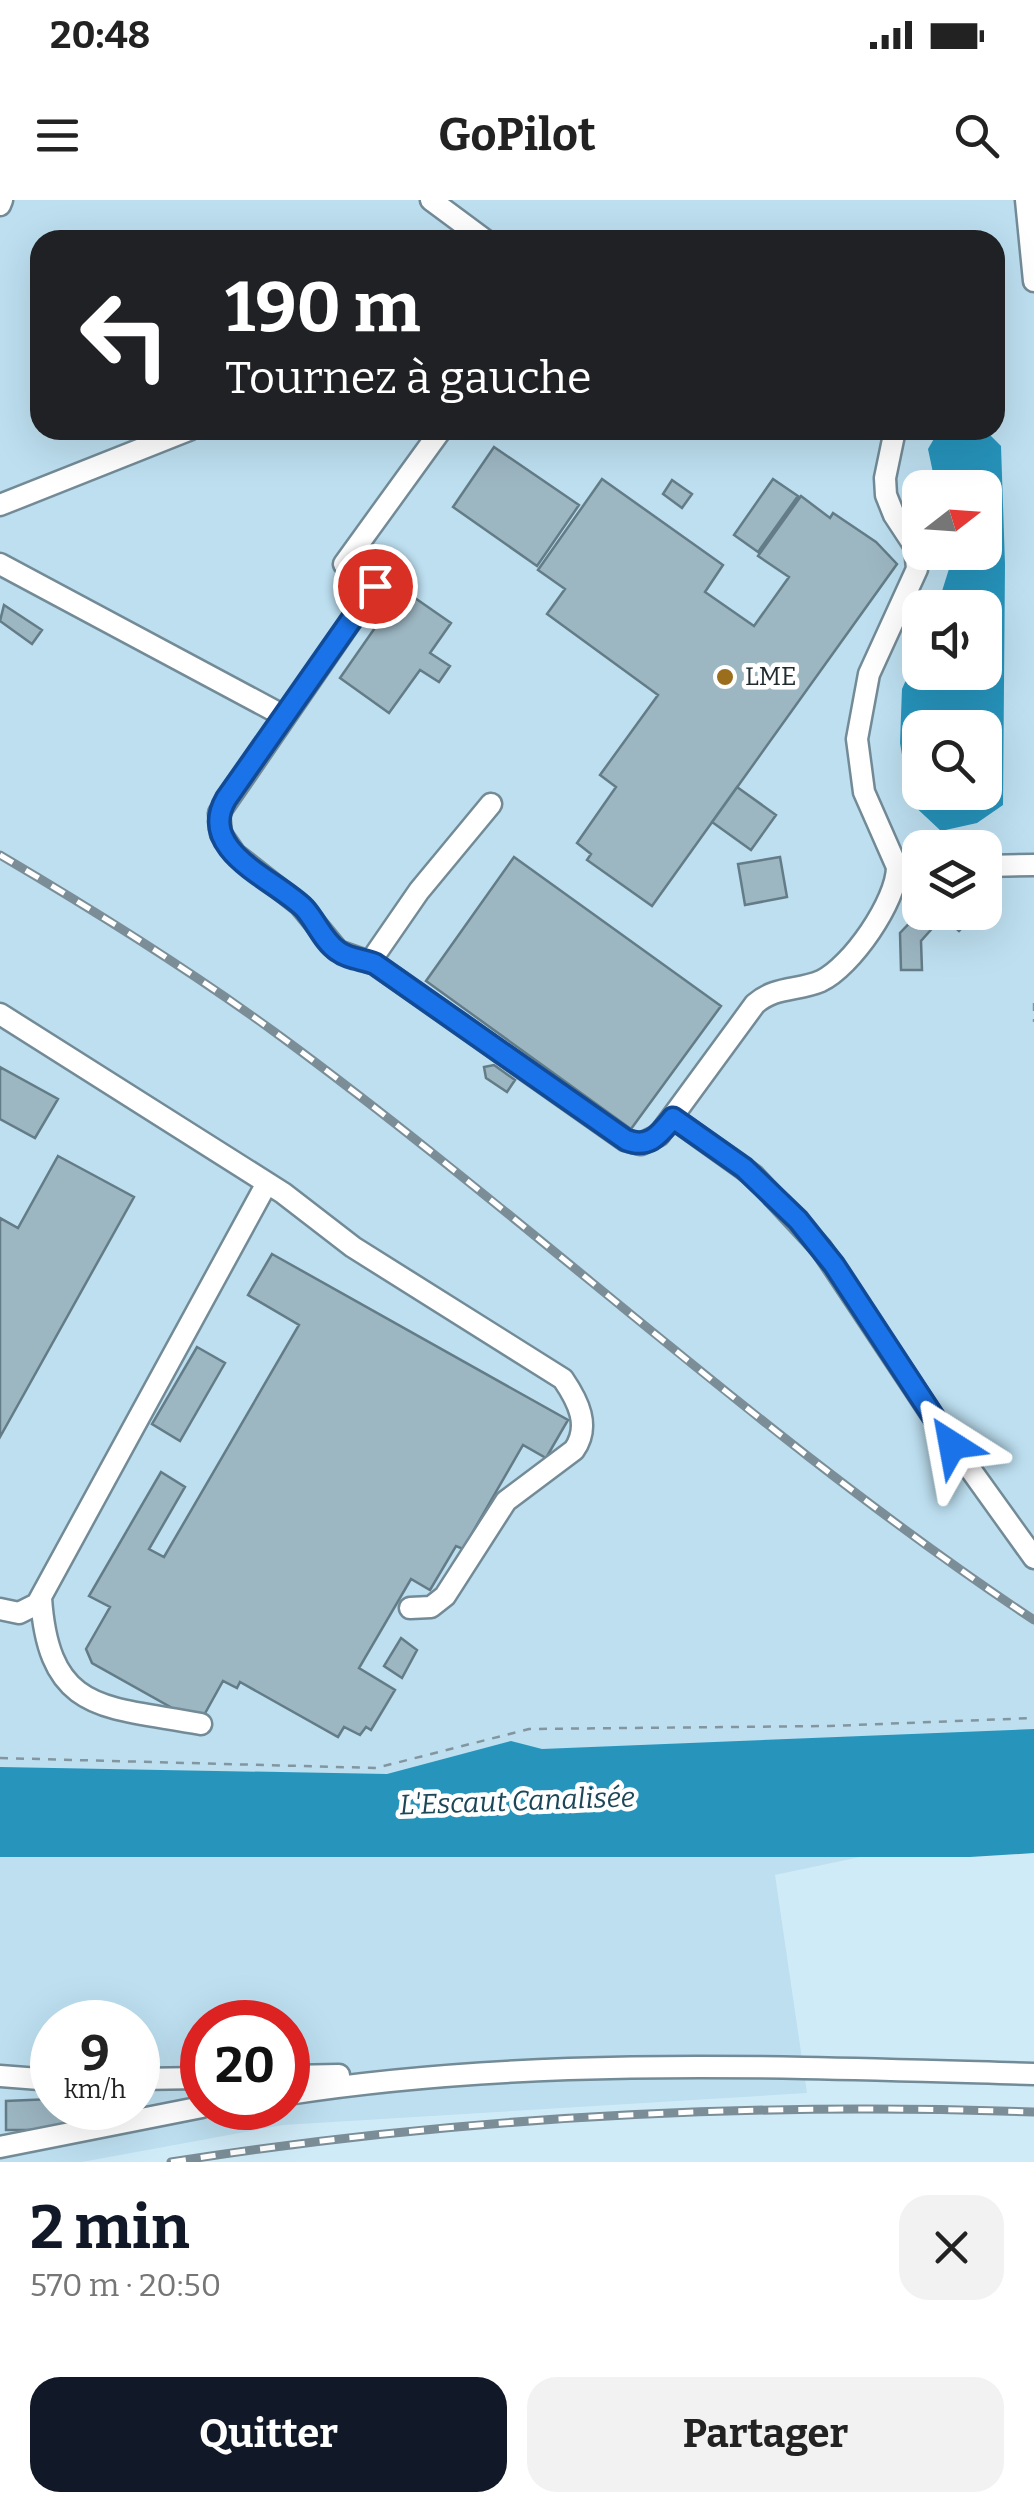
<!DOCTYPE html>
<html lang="fr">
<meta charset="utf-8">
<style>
body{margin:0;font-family:Bitter,serif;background:#f2f2f2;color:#222;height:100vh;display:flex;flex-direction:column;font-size:38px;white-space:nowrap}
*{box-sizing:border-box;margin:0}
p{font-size:32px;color:#767676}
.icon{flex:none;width:55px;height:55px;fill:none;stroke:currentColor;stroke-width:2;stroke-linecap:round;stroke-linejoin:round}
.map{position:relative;height:1962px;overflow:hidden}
.sheet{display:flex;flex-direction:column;background:#fff;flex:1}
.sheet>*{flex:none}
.hud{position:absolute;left:30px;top:30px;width:975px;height:210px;border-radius:30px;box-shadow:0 10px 40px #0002;background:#202124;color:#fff;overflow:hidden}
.needle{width:65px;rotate:73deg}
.controls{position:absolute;left:902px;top:270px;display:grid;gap:20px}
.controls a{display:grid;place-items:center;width:100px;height:100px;border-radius:20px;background:#fff;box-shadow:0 10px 40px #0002;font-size:50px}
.speed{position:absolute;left:30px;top:1800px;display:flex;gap:20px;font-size:50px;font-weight:700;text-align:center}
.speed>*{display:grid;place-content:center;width:130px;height:130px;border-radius:50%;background:#fff;box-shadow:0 10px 40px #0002;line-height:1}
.speed small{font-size:25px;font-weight:400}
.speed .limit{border:15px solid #d22;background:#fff;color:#111}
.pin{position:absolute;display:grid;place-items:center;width:85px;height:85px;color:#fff;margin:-42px;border:5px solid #fff;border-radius:50%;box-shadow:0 2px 10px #0007}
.me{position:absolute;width:110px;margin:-55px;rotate:326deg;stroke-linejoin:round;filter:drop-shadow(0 0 8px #0008)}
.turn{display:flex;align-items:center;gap:35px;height:210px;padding:0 30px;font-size:45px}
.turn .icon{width:130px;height:130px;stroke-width:2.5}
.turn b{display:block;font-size:70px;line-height:85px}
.round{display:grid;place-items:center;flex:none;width:105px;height:105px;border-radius:30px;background:#f2f2f2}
.headline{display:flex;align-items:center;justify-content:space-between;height:170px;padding:0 30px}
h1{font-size:60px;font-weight:700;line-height:75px;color:#111827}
.cta{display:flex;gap:20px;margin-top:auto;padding:20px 30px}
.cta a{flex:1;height:115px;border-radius:30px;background:#111827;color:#fff;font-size:40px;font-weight:700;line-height:115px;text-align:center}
.cta a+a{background:#f2f2f2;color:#222}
.status{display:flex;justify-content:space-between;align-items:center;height:70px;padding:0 50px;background:#fff;direction:ltr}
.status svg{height:28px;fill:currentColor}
header{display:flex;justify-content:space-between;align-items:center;height:130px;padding:0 30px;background:#fff;font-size:45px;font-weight:700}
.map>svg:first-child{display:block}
</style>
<div class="status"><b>20:48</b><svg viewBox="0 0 49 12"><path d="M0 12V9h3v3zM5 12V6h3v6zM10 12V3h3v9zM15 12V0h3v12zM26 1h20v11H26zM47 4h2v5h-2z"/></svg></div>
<header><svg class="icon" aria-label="menu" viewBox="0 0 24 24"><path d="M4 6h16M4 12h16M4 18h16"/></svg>GoPilot<svg class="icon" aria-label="search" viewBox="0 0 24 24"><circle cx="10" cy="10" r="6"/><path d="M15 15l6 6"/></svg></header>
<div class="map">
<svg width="1034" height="1962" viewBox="0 0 1034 1962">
<rect width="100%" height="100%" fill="#d0ebf8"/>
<!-- built -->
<path fill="#bddff0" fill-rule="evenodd" d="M0 0H1034V1620L775 1675 807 1893 283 1925 82 1962H0ZM40 40H995V230H40ZM920 288H985V352H920ZM920 408H985V472H920ZM920 528H985V592H920ZM920 648H985V712H920ZM52 1822H138V1908H52ZM202 1822H288V1908H202Z"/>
<!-- water -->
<path fill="#2794bc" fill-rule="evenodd" d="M939 230H985L1001 246 1005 364 1003 605 977 623 941 631 910 602 900 543 902 489 920 448V472H985V408L937 407 954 353 985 352V288L936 287 928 249ZM920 528H985V592H920Z
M1034 1529V1653L970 1657H0V1567L387 1574 511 1541 542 1549Z"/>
<!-- building -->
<path fill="#9cb6c2" stroke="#637c87" stroke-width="2.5" d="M494 247 579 305 537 366 453 307Z
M602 279 723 365 705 392 754 426 789 377 758 356 801 296 830 318 833 313 876 342 897 364 652 706 587 660 591 654 577 643 616 587 600 575 658 495 547 414 565 389 538 370Z
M773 279 798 296 758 352 734 335Z
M672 280 692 294 682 308 663 294Z
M402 389 451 423 430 453 450 466 439 482 420 470 389 513 340 478Z
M4 405 42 430 32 444 0 421Z
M737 587 776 615 751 650 712 622Z
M514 657 721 806 631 929 426 781Z
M780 657 787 697 745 705 738 664Z
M920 712 937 723 921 741 922 770H901L900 733Z
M948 712H977L959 731 944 717Z
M494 865 515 880 507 892 486 878 484 867Z
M0 867 58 899 35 938 0 919Z
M58 956 134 997 0 1237V1018L18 1028Z
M272 1054 568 1220 546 1258 523 1245 463 1349 456 1346 430 1390 411 1379 359 1468 395 1490 371 1530 366 1527 360 1535 344 1527 338 1537 240 1482 237 1488 223 1481 203 1517 183 1514 92 1463 86 1449 110 1407 89 1396 161 1272 185 1287 149 1349 164 1357 299 1125 248 1095Z
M197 1147 225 1163 180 1241 152 1224Z
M401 1438 417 1450 402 1478 384 1466Z
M52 1899V1908L79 1910 77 1921 68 1922 67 1930H6V1901Z"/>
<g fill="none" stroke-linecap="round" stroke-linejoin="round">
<!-- minor casing -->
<g stroke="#738b97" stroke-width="25">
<path id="minor" d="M431 0 485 40
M1026 0 1034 81
M0 5 2 0
M441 230 344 364 375 386 219 613 221 634 235 654 300 705 338 751 375 764 625 940 641 944 659 935 755 804C775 786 798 791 821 781 851 767 897 701 897 667H920
M895 230 885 278 886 295 894 315 915 347 917 369 869 474 857 539 864 592 897 667
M0 305 189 230
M0 364 284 516
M985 666 1034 665
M370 762 419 691 491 604
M0 814 283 993 353 1047 563 1179C578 1201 591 1226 574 1250L506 1301 445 1396 431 1407 410 1408
M673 918 754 976 821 1048 940 1227 1034 1358
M41 1398C49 1515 106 1506 201 1524
M0 1409 19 1413 37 1404 267 983
M0 1876 52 1880
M288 1876 339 1875
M138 1879 202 1878
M288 1894C535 1856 784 1867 1034 1874
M0 1947 202 1907"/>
</g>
<!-- path -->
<path stroke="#8396a0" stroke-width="2.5" stroke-dasharray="8 8" stroke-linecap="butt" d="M1034 803V822
M0 1558 376 1568 529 1529 830 1526 1034 1518"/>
<!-- minor -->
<use href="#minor" stroke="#fff" stroke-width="20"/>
<!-- rail casing -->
<g stroke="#7b8e97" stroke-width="9">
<path id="rail" d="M0 655C95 711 190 770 280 836 536 1024 768 1244 1034 1420
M171 1962C457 1917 745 1902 1034 1912"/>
</g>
<!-- rail -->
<use href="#rail" stroke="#fff" stroke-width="5" stroke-dasharray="15" stroke-linecap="butt"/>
</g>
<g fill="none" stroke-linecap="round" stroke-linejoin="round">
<!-- route casing -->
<g stroke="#114b97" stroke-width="25">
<path id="route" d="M375 386 226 599C196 651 275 679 304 708 316 721 323 741 338 751 348 759 363 759 375 764L626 940C649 949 659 935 673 918L744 968 798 1020 834 1065 952 1245"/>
</g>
<!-- route -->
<use href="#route" stroke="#1a73e8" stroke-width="18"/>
</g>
<!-- markers -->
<circle fill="#9a6e1c" stroke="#fff" stroke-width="4" cx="725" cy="477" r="10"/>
<g text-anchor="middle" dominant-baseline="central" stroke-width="9" stroke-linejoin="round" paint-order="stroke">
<!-- poi labels -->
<g font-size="25" fill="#202a2f" stroke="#fff" text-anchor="start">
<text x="745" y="477">LME</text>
</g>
<!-- water labels -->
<g font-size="28" font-style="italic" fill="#1c4759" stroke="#fff">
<text transform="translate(517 1601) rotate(-2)">L'Escaut Canalisée</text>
</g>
</g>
</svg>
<div class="controls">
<a><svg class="needle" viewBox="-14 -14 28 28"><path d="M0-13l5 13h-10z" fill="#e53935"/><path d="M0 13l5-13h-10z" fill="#767676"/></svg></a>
<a><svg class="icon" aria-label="sound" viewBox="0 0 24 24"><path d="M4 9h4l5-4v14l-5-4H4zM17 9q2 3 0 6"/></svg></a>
<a><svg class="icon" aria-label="search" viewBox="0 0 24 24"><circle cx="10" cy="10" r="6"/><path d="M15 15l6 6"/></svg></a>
<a><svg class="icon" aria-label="layers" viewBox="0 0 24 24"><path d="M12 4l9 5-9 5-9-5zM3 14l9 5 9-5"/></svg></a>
</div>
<div class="speed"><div>9<small>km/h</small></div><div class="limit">20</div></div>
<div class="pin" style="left:375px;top:386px;background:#d93025"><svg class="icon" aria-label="arrive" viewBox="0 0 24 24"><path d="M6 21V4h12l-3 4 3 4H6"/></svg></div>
<svg class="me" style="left:952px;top:1245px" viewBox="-20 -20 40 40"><path d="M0-17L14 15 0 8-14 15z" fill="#1a73e8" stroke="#fff" stroke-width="4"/></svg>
<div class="hud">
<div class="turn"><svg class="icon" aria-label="left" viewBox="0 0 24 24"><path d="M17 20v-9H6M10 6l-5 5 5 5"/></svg><div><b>190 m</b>Tournez à gauche</div></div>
</div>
</div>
<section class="sheet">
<div class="headline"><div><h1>2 min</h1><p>570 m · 20:50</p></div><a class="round"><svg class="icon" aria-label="close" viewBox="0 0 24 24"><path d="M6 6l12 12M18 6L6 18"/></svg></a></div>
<div class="cta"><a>Quitter</a><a>Partager</a></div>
</section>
